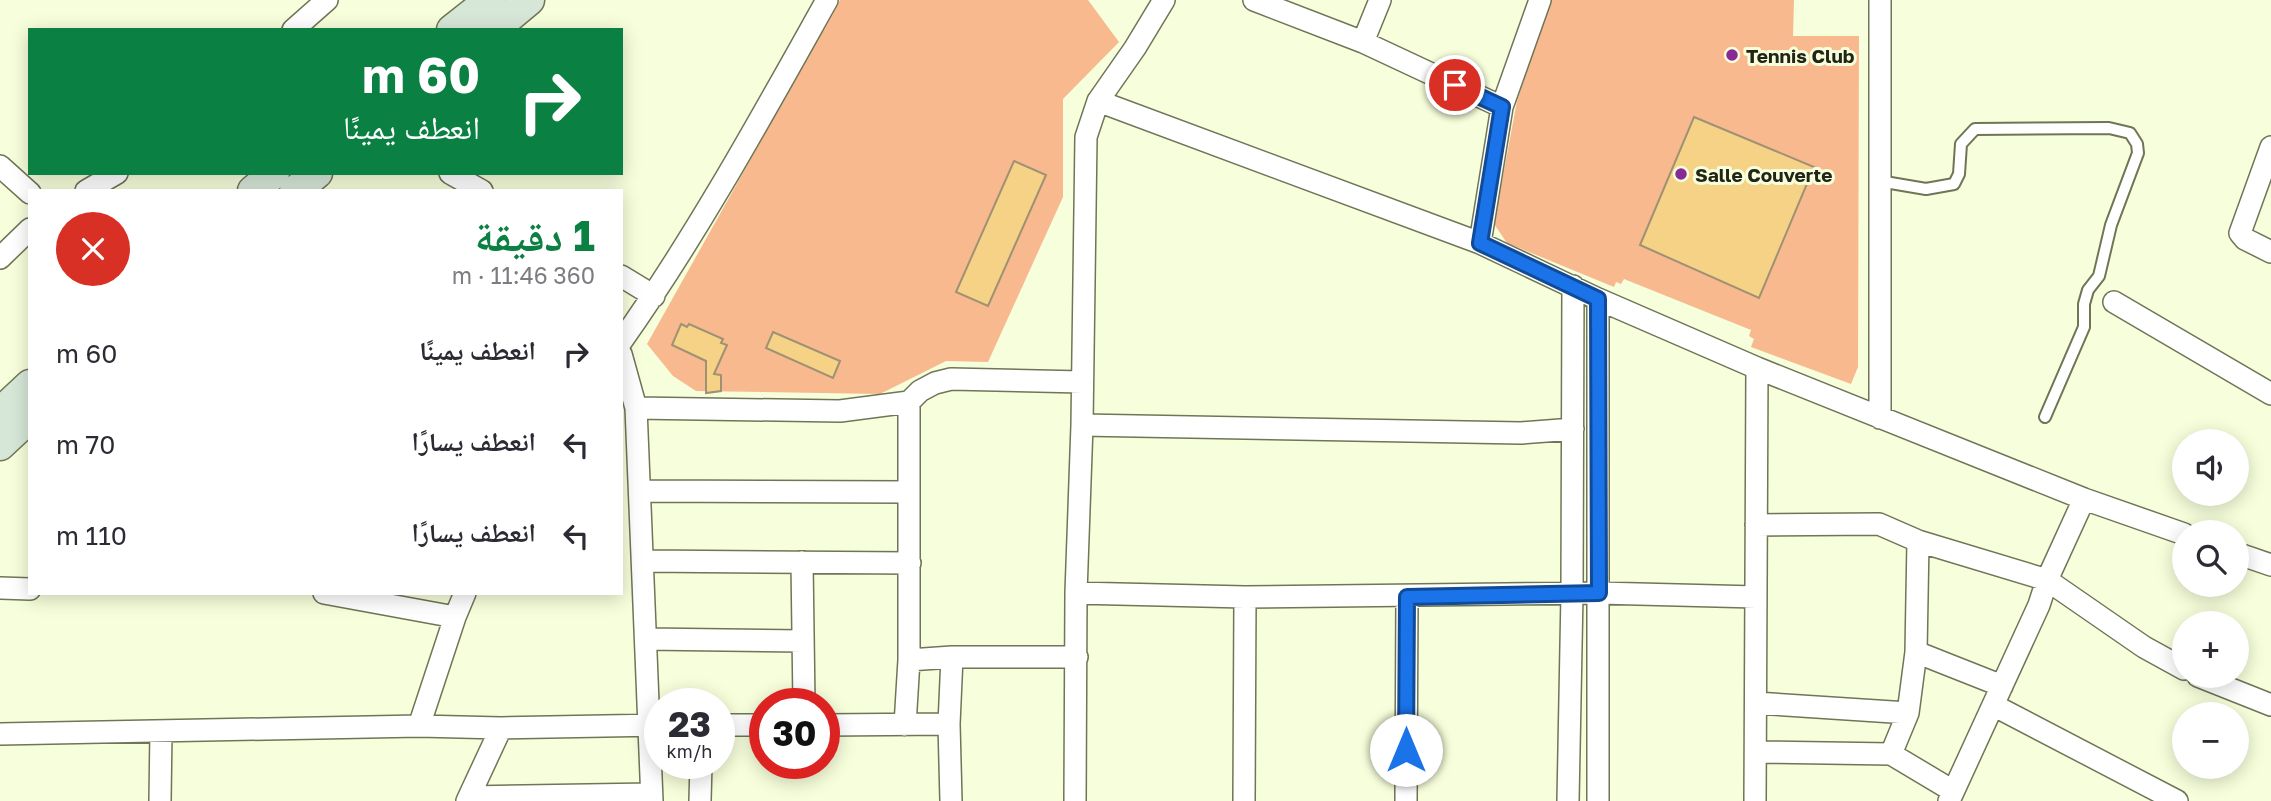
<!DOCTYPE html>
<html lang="ar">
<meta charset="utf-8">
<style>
body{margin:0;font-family:"Golos Text","Noto Naskh Arabic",sans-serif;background:#f7f7f7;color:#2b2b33;direction:rtl;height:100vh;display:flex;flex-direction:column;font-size:26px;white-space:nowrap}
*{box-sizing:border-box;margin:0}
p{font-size:23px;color:#7c7c81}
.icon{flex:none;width:38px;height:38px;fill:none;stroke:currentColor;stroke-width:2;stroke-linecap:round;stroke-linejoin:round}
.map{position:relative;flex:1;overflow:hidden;direction:ltr}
.side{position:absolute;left:28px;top:189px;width:595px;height:406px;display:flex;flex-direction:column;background:#fff;border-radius:0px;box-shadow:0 4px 18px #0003;direction:rtl}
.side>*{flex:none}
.hud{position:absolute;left:28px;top:28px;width:595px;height:147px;border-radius:0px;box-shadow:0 4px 18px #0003;direction:rtl;background:#0b8043;color:#fff;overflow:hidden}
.tools{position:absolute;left:2172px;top:429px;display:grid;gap:14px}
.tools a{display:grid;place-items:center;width:77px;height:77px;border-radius:50%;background:#fff;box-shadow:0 4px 18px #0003;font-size:35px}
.speed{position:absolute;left:644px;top:688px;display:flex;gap:14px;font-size:35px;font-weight:700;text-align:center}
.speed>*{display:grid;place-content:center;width:91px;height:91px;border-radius:50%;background:#fff;box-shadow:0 4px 18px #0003;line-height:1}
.speed small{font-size:18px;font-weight:400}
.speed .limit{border:10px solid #d22;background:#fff;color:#111}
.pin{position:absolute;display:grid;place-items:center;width:60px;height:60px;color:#fff;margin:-30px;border:4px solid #fff;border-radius:50%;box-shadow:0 2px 7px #0007}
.me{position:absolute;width:77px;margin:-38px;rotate:0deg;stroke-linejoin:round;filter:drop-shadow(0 0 5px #0008)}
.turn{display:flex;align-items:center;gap:24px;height:147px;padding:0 28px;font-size:32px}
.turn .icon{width:91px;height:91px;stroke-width:2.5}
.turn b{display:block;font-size:49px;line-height:60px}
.round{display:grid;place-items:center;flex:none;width:74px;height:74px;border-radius:37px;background:#f7f7f7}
.overview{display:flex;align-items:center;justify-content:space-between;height:119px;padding:0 28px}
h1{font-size:42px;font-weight:700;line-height:52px;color:#0b8043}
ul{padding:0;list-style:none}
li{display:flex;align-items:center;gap:21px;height:91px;padding:0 28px}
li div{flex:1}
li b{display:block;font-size:26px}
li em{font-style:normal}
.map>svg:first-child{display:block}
</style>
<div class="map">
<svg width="2271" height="801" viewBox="0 0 2271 801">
<rect width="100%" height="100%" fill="#f6fedb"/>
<!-- green -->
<path fill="#f8b98e" d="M840 0H1088L1119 42 1063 99V197L988 362 946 361 880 394 696 391 673 376 647 344Z
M1550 0H1794L1793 36H1859L1858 367 1851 384 1751 347 1754 339 1749 336 1751 330 1624 279 1621 284 1616 282 1614 287 1507 243 1494 224 1517 101Z"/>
<!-- building -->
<path fill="#f5d285" stroke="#9f9173" stroke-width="2" d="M1694 117 1814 167 1759 298 1640 245Z
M1014 161 1046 175 988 306 956 292Z
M681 324 687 327 689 324 723 339 721 343 727 345 714 374 721 375V391L706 393V361L672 345Z
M773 332 840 361 833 378 766 348Z"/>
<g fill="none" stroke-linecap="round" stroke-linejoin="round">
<!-- lane casing -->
<g stroke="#6f7556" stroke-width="14">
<path id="lane" d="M1879 181 1926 189 1954 184 1959 174 1961 144 1975 129 2109 128 2130 133 2137 144 2138 153 2111 225 2099 276 2088 290 2084 304V327L2045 417"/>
</g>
<!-- street casing -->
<g stroke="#6f7556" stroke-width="24">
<path id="street" d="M1254 0 1363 42 1502 107
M1880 0V418
M293 30 327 0
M1363 42 1380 0
M1098 101 1480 243 1598 299 1757 368 2084 499 2184 534
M2271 147 2240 233 2245 239 2271 252
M0 166 30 193
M450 173 482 191
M86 191 117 173
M1480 243 1502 107 1540 0
M0 258 30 229
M621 276 654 296
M2114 302 2271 394
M621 342C698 233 762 116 827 0
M621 354 636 408 652 801
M636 408 840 411 909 402 920 391 935 383 951 379 1082 382
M1082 425 1521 433 1573 429
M640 491 909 492
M1756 525 1879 524 1918 541 2047 580 2144 647 2184 669
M1918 541 1916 652 1908 713 1891 754 1953 791
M2236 553 2271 565
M643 561 910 563
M802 562 804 704
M0 588 30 589
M324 593 455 617
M1076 593 1245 597 1599 593 1756 597
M646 639 803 641
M1916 652 2002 686
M909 660 952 657H1077
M2198 676 2271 705
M1756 703 1908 713
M1993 705 2177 801
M719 725H765
M824 725 949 724
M905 725 909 660V402
M419 726 455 617 465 593
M0 734 419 726 501 728 660 725
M1756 752 1891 754
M469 797 651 794
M160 801 161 731
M467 801 501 728
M700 801 701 763
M951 801 949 724 952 657
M1075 801 1076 593 1082 425 1086 137 1098 101 1135 48 1164 0
M1244 801 1245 597
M1406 801 1407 596
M1568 801 1572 594 1573 286
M1598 801V299
M1755 801 1757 368
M1949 801 2039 605 2047 580 2084 499"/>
</g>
<!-- secondary casing -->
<g stroke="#6f7556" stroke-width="33">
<path id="secondary" d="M452 30 490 0
M493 30 529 0
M253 191 274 173
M295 191 317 173
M0 413 30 385
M0 445 30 417"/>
</g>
<!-- lane -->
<use href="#lane" stroke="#fff" stroke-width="10"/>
<!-- street -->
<use href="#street" stroke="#fff" stroke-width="21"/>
<!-- secondary -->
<use href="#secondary" stroke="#d6e7d8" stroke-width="30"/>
</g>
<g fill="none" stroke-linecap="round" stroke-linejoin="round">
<!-- route casing -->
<g stroke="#114b97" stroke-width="18">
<path id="route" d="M1406 750 1407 597 1599 593 1598 299 1480 243 1502 107 1455 85"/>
</g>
<!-- route -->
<use href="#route" stroke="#1a73e8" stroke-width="12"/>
</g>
<!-- markers -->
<g fill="#872a95" stroke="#f6fedb" stroke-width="2.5">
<circle cx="1732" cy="55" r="7"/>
<circle cx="1681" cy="174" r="7"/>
</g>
<g text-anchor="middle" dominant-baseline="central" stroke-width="6" stroke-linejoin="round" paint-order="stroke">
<!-- poi labels -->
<g font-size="19" font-weight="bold" fill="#212417" stroke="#f6fedb" text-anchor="start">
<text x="1746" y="55">Tennis Club</text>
<text x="1695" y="174">Salle Couverte</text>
</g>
</g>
</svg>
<div class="tools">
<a><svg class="icon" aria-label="sound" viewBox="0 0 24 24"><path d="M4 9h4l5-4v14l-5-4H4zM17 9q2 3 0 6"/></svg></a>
<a><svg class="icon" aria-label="search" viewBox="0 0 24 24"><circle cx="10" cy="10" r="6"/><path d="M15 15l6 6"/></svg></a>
<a>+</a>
<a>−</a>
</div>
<div class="speed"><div>23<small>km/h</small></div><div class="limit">30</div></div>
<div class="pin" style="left:1455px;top:85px;background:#d93025"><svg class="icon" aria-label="arrive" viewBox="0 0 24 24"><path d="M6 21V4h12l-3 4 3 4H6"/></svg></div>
<svg class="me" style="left:1406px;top:750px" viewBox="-20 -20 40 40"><circle r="19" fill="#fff"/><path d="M0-13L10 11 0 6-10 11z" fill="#1a73e8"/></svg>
<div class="hud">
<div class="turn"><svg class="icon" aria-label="right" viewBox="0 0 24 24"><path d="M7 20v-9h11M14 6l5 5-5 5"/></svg><div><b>60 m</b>انعطف يمينًا</div></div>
</div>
<section class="side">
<div class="overview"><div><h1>1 دقيقة</h1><p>360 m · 11:46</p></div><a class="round" style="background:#d93025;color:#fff"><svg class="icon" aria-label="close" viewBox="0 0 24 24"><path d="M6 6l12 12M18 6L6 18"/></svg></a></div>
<ul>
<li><svg class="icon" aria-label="right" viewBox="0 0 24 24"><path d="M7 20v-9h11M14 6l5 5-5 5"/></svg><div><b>انعطف يمينًا</b></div><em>60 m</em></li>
<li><svg class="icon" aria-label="left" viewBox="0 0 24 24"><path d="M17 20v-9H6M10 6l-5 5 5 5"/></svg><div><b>انعطف يسارًا</b></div><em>70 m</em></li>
<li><svg class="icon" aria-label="left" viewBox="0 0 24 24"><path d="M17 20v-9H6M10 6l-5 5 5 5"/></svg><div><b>انعطف يسارًا</b></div><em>110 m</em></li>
</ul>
</section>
</div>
